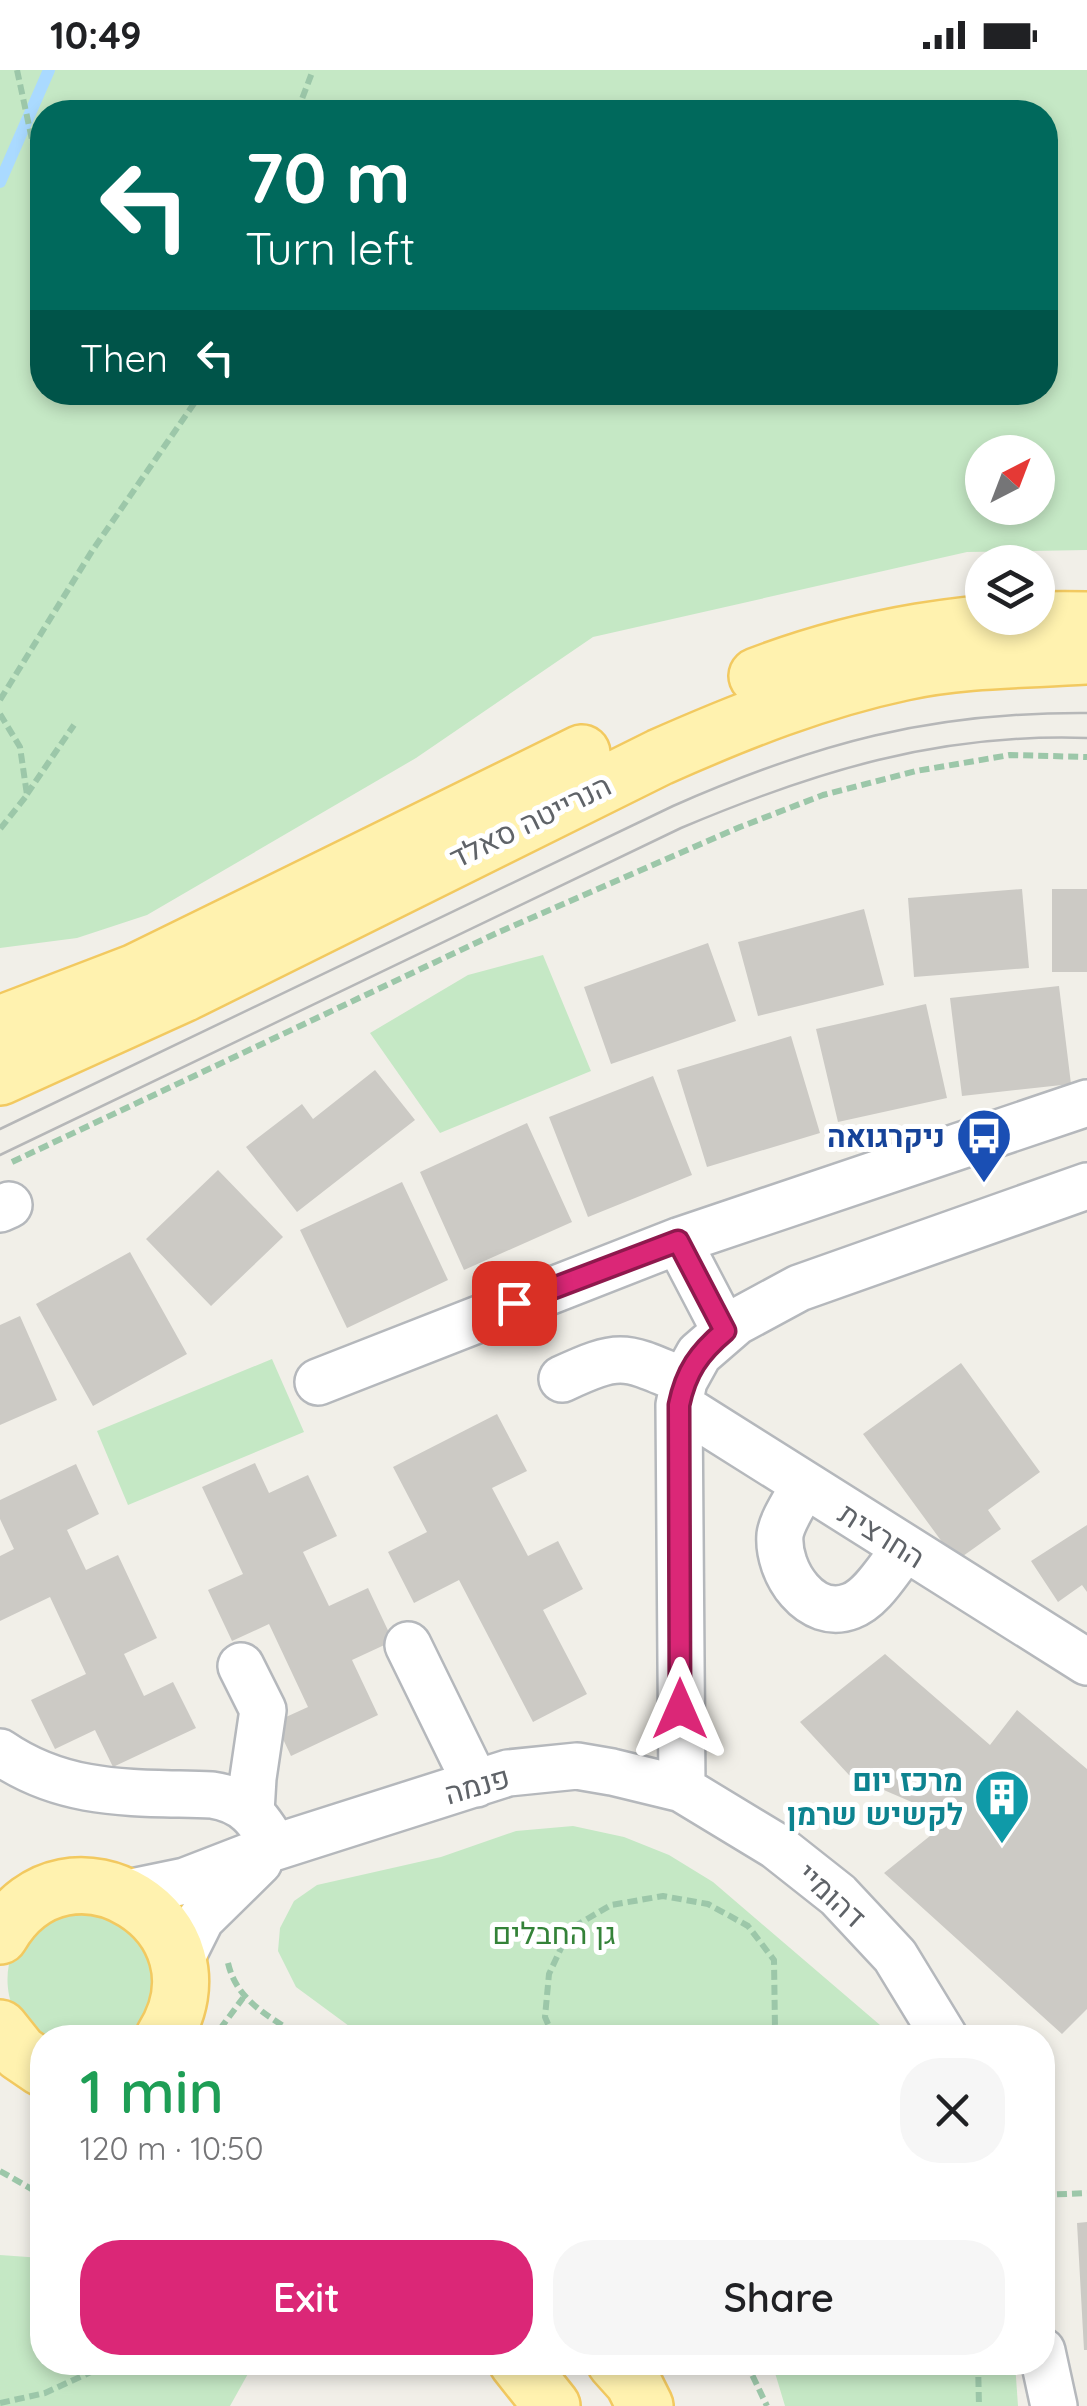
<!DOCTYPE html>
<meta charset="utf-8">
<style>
body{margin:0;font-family:Quicksand,Heebo,sans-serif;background:#f6f6f6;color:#202124;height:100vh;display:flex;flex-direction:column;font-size:38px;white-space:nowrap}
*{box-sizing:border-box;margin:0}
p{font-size:32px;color:#757577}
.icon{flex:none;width:55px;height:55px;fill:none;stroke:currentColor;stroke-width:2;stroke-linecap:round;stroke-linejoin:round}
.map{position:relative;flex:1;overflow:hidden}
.side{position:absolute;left:30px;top:1955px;width:1025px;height:350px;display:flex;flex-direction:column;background:#fff;border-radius:40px;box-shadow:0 5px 15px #0003}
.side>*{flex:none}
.top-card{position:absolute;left:30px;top:30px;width:1028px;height:305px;border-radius:40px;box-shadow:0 5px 15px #0003;background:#00695c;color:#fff;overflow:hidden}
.needle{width:65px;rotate:42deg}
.tools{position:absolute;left:965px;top:365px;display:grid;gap:20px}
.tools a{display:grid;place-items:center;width:90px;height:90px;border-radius:50%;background:#fff;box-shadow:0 5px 15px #0003;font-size:50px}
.pin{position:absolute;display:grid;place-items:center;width:85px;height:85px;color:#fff;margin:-42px;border-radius:20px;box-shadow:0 5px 15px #0006}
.me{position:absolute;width:110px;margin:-55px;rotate:0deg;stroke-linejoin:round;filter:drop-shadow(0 0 8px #0008)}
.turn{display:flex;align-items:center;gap:35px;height:210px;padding:0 50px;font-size:45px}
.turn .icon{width:130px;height:130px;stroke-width:2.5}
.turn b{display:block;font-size:70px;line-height:85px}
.then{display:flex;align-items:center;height:95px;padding:0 50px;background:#0003;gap:20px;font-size:38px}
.round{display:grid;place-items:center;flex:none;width:105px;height:105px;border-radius:40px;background:#f6f6f6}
.summary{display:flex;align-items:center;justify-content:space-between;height:170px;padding:0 50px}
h1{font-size:60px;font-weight:600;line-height:75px;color:#1e9e55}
.cta{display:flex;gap:20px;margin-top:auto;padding:20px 50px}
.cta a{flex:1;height:115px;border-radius:40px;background:#db2777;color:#fff;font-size:40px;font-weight:600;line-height:115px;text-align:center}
.cta a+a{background:#f6f6f6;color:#202124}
.status{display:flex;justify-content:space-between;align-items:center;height:70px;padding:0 50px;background:#fff;direction:ltr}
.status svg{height:28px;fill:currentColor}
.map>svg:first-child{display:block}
</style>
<div class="status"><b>10:49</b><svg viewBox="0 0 49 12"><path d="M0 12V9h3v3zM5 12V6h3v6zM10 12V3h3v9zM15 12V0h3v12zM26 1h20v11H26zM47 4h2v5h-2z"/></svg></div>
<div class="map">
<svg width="1087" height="2336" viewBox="0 0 1087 2336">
<rect width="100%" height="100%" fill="#f1efe8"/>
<!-- green -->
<path fill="#c5e8c5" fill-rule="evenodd" d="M0 0H1087V480L967 482 593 567 416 688 147 845 77 868 0 878ZM42 42H1045V322H42ZM982 382H1038V438H982Z
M543 885 591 1001 440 1063 370 963 468 905Z
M272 1289 304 1362 128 1435 97 1361Z
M573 1756 624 1767 669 1785 713 1812 894 1967H364L296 1917 278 1881 280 1858 294 1831 317 1815 441 1787 516 1761Z
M115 1840 161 1901 137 1967C115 1967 62 1972 43 1967 10 1959 0 1910 13 1882 19 1869 34 1857 43 1846Z
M0 2185 42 2188V2292L254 2293 230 2336H0Z
M772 2293H1015L1018 2336H785Z"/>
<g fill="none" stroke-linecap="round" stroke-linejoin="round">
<!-- stream -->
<path stroke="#aadaff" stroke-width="12" d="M0 112 49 0"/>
</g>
<!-- building -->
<path fill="#cccac5" d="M1022 819 1029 898 914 907 908 828Z
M1052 819H1087V902H1052Z
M864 839 884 915 758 946 738 872Z
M708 873 736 951 611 994 584 917Z
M1059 916 1071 1014 962 1026 950 928Z
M926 934 947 1028 838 1052 816 959Z
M791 966 820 1063 707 1097 677 1000Z
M375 1000 415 1050 297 1142 246 1077 302 1034 313 1049Z
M653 1006 692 1105 588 1147 549 1047Z
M527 1053 572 1152 464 1200 420 1102Z
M218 1100 283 1167 211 1236 146 1169Z
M402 1112 448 1210 347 1258 300 1160Z
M130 1182 187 1284 93 1336 36 1234Z
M20 1246 57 1330 0 1355V1255Z
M961 1293 1040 1402 988 1440 1001 1459 956 1491 863 1364Z
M497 1344 527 1401 492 1418 528 1486 558 1471 583 1519 543 1540 587 1624 533 1652 459 1510 414 1533 388 1482 427 1462 393 1397Z
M255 1393 269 1423 308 1405 337 1466 303 1482 329 1536 368 1518 393 1571 352 1590 378 1645 291 1686 275 1652 308 1637 269 1554 232 1571 208 1520 243 1504 202 1417Z
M76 1394 99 1444 67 1460 86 1500 118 1485 157 1568 124 1584 144 1626 173 1612 196 1658 113 1697 95 1660 55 1679 31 1630 86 1604 50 1527 0 1551V1486L14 1479 0 1449V1430Z
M1087 1455V1522L1082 1515 1058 1532 1031 1491Z
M885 1584 990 1675 1017 1640 1087 1699V1939L1062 1964 884 1803 951 1749 849 1705 800 1652Z
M1087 2152V2280H1084L1077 2153Z"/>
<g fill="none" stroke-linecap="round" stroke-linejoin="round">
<!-- minor casing -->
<g stroke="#b5b8bc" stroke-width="50">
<path id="minor" d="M0 1139 9 1135
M678 1171 725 1261
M562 1309C622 1281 625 1286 684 1311
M318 1312 678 1171 1087 1033
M679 1335 1087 1592
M804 1415C797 1429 782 1450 780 1465 777 1502 811 1552 851 1536 873 1528 890 1496 905 1479
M408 1575 476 1714
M241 1596 263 1640 253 1708 251 1742
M0 1682C67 1728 135 1722 212 1725 246 1730 259 1749 275 1777
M682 1719 679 1335 684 1311 699 1284 736 1252 799 1218 1087 1116
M122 1824 185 1811 260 1782 508 1703 577 1696 612 1702 682 1719 776 1776 838 1825 895 1886 945 1968
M179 1893 201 1849 259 1792
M1042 2281 1054 2336"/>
</g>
<!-- major casing -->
<g stroke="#f2c960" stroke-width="60">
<path id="major" d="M757 606C861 566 976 547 1087 550
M0 954 136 902 582 683
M0 1007 183 924 660 687C739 652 819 620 904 602 964 589 1027 590 1087 586
M0 1866C67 1751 235 1854 163 1968
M0 1958 20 1983 42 1998
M517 2292 552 2336
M615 2292 633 2312 645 2336"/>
</g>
<!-- path -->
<path stroke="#9cc7a9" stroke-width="6" stroke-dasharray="10 5" stroke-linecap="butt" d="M17 0 42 116
M297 42 313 0
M0 630 92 481 202 322
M0 644 20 677 27 725 0 759
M27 724 74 655
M12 1092 499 862 740 757 823 725 916 701 1010 685 1087 687
M228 1893C237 1932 270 1946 301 1968
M220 1959 243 1928
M554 1968 545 1947 549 1904 570 1859 611 1835 663 1826 708 1834 748 1856 774 1890 775 1959 780 1968
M0 2101 42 2125
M1042 2125 1087 2123
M746 2292 767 2336
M978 2292 979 2336
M0 2333 45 2323 113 2292"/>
<!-- minor -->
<use href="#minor" stroke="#fff" stroke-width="45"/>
<!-- major -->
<use href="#major" stroke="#fff2af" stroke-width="55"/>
<!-- tram -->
<path stroke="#b6b7b8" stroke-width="2.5" d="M0 1059 673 736C816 673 930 642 1087 643
M0 1085 681 758C816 701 939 663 1087 668"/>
</g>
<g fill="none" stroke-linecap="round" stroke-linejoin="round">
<!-- route casing -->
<g stroke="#8e194d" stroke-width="25">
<path id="route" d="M514 1233 678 1171 725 1261C699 1283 686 1301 679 1335L680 1639"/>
</g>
<!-- route -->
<use href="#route" stroke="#db2777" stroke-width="18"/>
</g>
<!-- icons -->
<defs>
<g id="bus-pin" transform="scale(2.875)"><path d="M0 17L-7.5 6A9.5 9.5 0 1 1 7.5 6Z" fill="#1a4fb4" stroke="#fff"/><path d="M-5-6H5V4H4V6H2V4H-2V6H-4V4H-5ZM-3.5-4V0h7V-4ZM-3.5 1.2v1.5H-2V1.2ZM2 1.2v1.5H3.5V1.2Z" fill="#fff"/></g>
<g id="building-pin" transform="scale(2.875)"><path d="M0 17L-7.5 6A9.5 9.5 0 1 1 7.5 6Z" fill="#0f9aa8" stroke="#fff"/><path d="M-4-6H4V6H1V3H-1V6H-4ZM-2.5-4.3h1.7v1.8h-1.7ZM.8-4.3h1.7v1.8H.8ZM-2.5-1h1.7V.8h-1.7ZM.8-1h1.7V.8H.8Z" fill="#fff"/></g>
</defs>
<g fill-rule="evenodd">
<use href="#bus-pin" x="984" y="1066"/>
<use href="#building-pin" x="1002" y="1727"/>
</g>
<g text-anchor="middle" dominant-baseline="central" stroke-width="10" stroke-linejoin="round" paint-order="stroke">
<!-- street labels -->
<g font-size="30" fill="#5f6368" stroke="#fff">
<text transform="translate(530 751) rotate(-26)">הנרייטה סאלד</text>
<text transform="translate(882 1465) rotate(32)">החרצית</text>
<text transform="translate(477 1715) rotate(-16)">פנמה</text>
<text transform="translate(832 1825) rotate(42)">דהומיי</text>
</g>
<!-- transit labels -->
<g font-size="30" font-weight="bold" fill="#164399" stroke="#fff" text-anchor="end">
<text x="945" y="1066">ניקרגואה</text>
</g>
<!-- culture labels -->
<g font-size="30" font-weight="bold" fill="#0d838f" stroke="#fff" text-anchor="end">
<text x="963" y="1710">מרכז יום<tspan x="963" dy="34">לקשיש שרמן</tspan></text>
</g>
<!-- park labels -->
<g font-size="30" fill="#348238" stroke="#fff">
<text x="554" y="1863">גן החבלים</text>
</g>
</g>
</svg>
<div class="tools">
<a><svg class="needle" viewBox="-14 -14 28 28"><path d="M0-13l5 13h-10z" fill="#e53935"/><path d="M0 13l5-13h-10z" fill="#757577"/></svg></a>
<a><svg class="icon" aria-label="layers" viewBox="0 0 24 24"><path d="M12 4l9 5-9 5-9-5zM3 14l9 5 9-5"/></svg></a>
</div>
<div class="pin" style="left:514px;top:1233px;background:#d93025"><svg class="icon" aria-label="arrive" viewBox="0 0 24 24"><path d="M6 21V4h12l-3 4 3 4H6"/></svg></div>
<svg class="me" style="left:680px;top:1639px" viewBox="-20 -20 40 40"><path d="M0-17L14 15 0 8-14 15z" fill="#db2777" stroke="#fff" stroke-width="4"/></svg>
<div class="top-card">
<div class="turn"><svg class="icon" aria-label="left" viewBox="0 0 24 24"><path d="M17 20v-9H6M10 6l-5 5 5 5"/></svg><div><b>70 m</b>Turn left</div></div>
<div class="then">Then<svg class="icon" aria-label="left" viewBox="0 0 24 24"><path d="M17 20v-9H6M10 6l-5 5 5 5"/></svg></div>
</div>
<section class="side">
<div class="summary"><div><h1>1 min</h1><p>120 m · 10:50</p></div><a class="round"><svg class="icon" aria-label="close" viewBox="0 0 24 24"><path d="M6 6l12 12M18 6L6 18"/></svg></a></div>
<div class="cta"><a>Exit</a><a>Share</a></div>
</section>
</div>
